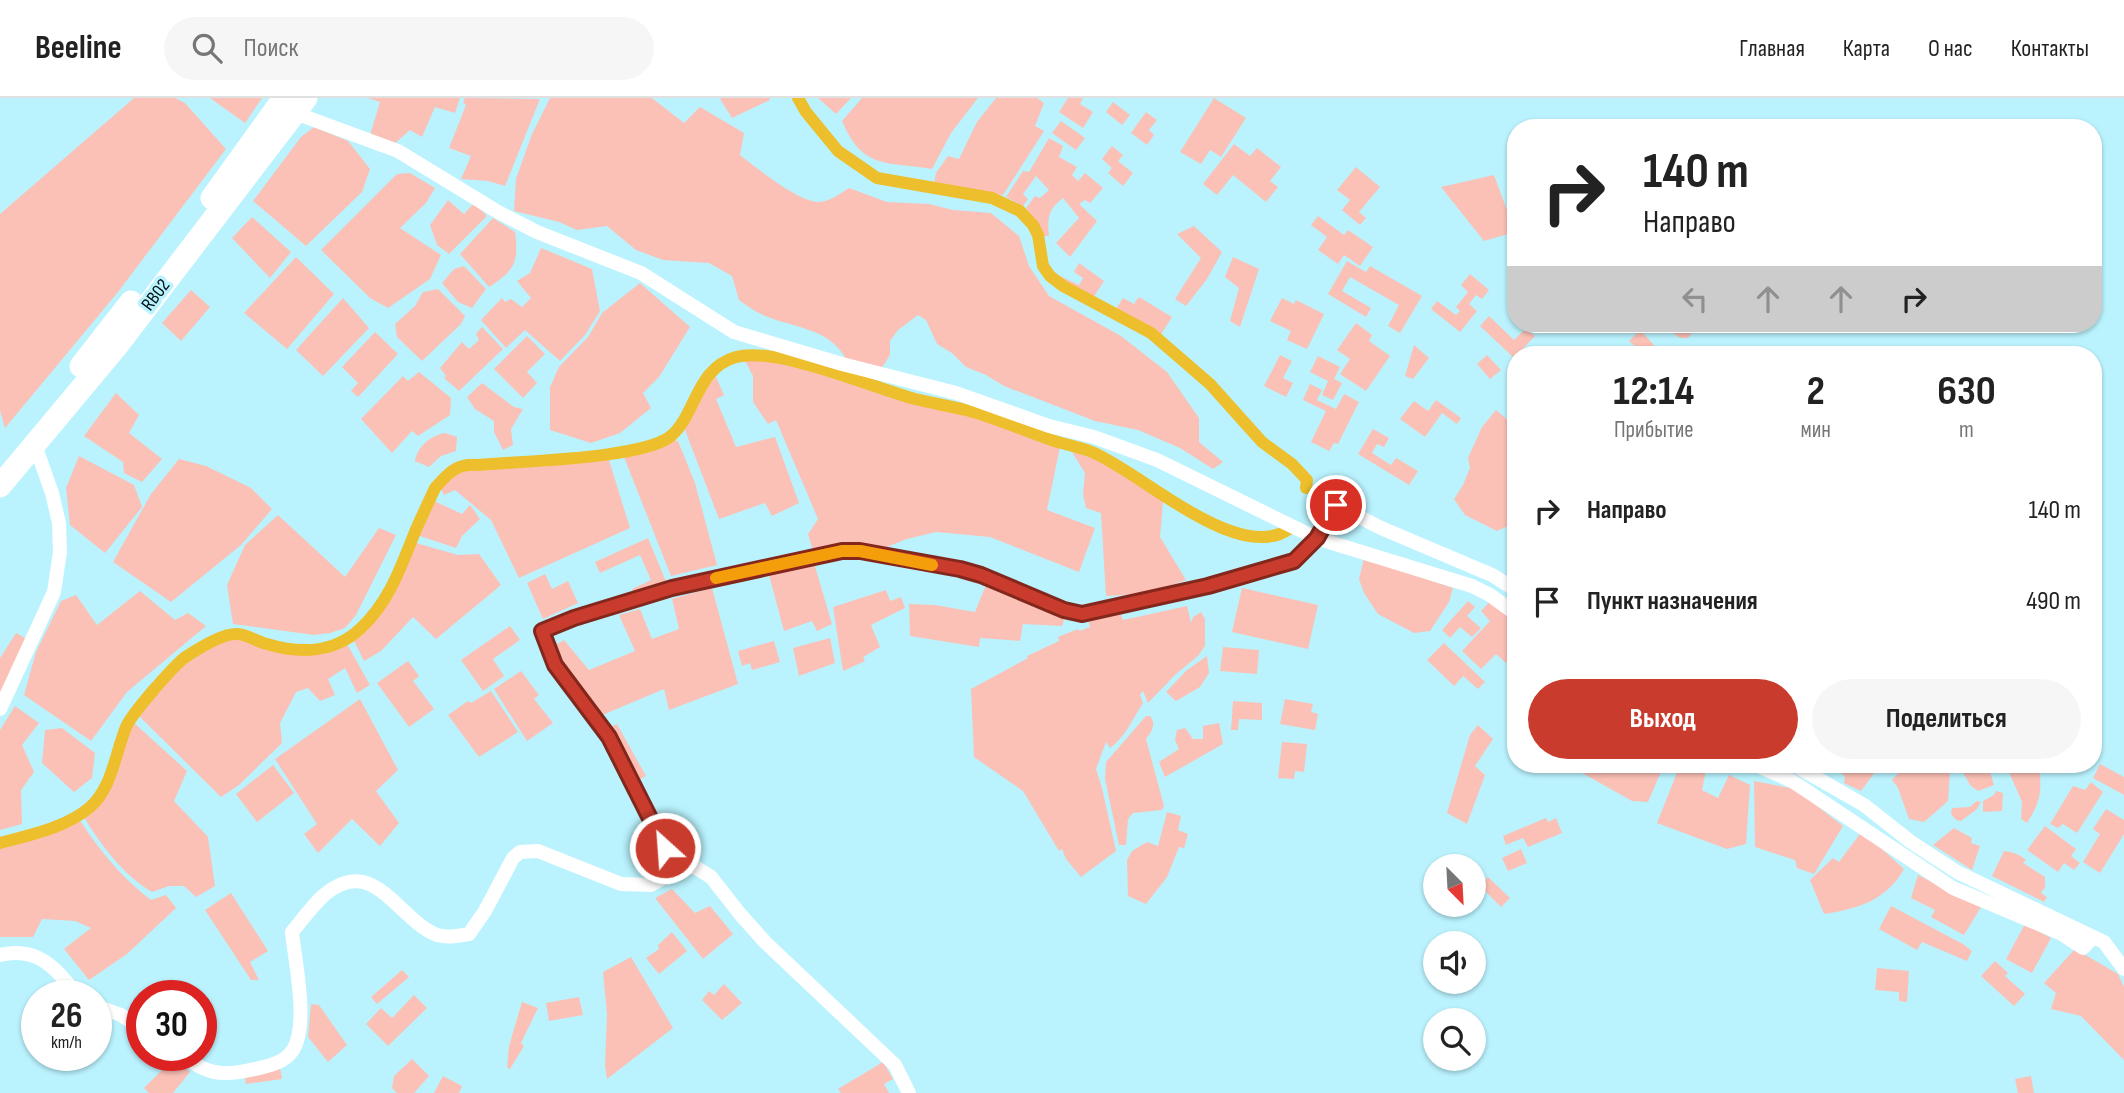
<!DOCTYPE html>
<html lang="ru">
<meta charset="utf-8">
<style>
body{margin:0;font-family:"Sofia Sans Condensed",sans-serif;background:#f6f6f6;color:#222;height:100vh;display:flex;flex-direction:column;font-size:26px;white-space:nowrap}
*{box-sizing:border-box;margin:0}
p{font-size:23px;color:#767676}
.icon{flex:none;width:38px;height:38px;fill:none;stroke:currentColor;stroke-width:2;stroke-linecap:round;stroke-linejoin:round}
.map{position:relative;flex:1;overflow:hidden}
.drawer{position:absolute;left:1507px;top:248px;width:595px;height:427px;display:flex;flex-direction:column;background:#fff;border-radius:28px;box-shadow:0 2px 5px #0004}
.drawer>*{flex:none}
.banner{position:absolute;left:1507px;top:21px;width:595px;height:214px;border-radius:28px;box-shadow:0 2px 5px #0004;background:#fff;color:#222;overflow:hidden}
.needle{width:46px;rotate:156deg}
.fabs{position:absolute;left:1423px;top:756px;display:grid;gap:14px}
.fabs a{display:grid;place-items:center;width:63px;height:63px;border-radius:50%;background:#fff;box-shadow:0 2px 5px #0004;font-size:35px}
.speed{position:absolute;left:21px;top:882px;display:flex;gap:14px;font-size:35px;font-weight:700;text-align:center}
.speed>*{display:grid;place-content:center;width:91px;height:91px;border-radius:50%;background:#fff;box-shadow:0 2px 5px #0004;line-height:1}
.speed small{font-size:18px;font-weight:400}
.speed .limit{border:10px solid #d22;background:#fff;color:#111}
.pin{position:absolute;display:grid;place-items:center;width:60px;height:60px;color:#fff;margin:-30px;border:4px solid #fff;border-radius:50%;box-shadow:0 2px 7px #0007}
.me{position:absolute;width:77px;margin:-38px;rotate:334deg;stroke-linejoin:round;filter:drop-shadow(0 0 5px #0008)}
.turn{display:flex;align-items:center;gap:24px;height:147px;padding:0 21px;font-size:32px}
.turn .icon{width:91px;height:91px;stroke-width:2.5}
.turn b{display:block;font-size:49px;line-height:60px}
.lanes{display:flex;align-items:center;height:66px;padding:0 21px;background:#0003;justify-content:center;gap:35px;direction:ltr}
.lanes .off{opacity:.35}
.eta{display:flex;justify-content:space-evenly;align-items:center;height:119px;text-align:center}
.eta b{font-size:42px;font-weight:700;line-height:49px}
.primary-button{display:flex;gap:14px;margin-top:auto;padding:14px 21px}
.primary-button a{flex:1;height:80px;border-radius:42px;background:#c93c2d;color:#fff;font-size:28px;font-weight:700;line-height:80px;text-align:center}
.primary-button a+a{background:#f6f6f6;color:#222}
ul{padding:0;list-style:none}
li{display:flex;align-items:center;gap:21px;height:91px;padding:0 21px}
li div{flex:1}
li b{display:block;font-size:26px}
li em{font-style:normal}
header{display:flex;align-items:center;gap:42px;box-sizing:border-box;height:98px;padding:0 35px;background:#fff;border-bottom:2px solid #e0e0e0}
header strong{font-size:33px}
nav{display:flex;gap:38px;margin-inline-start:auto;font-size:24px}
.search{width:490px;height:63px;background:#f6f6f6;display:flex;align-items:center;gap:18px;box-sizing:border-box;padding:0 24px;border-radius:38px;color:#767676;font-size:26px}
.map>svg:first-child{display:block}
</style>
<header>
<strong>Beeline</strong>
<div class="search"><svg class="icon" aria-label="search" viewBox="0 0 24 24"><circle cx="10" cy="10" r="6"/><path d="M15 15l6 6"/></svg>Поиск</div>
<nav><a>Главная</a><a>Карта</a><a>О нас</a><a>Контакты</a></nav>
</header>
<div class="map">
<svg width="2124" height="995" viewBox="0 0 2124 995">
<rect width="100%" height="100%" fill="#baf3fe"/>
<!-- green -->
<path fill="#fbc1b7" d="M134 0H175L185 5 226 51 118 194 5 330 0 313V116Z
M210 0H262L245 25Z
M368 0H460L455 15 435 9 422 39 410 32 393 47 370 37 380 4Z
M465 0 540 1 505 88 488 83 461 81 471 58 449 50 466 7 463 5Z
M550 0H652L684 25 700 9 744 35 740 57C757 70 798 104 819 104 829 104 841 95 849 90L887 104 929 106 953 112 991 115 1019 138 1029 168 1049 198 1121 238 1167 274 1199 320V344L1223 364 1213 371 1180 350 1138 332 1095 323 1004 288 986 277 966 269 952 255 937 246 926 222 918 217 898 232 890 243V257L881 271 846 261C829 229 792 230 763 217 754 213 746 207 739 202L732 178 709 165 663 162 636 152 607 128 577 132 559 124 514 113 516 81 532 36Z
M722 0H769L770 2 732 20 720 1Z
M818 0H851L836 16Z
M862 0H978L951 35 932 71C888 63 863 73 842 23Z
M996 0H1037L1044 5 1035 28 1044 33 1003 97 934 86 936 75 948 58 959 61 977 24Z
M1068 0H1083L1080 6 1093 14 1083 30 1059 14Z
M1214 0 1246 20 1221 59 1210 52 1201 66 1180 54Z
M1113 4 1130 17 1122 27 1106 14Z
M1146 14 1157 22 1149 32 1154 37 1147 47 1131 35Z
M1061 23 1085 40 1076 52 1052 35Z
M314 29 348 43 370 71 362 94 306 148 253 103 301 39Z
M1049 40 1063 48 1059 59 1077 69 1072 77 1078 83 1085 75 1103 90 1090 105 1085 102 1079 106 1097 123 1070 159 1056 145 1079 120 1063 100C1048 111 1047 121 1049 138H1041L1037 124 1026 110 1035 98 1040 100 1049 92 1036 78 1023 96 1028 101 1023 108 1006 99 1023 73 1029 74Z
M1234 46 1250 58 1257 50 1281 69 1270 83 1278 89 1266 104 1233 77 1217 97 1203 86Z
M1112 48 1123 57 1118 63 1133 75 1123 88 1108 75 1112 70 1102 61Z
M1356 69 1380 89 1359 114 1366 120 1360 127 1342 112 1350 102 1337 92Z
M410 75 435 90 426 105 400 130 441 157 430 181 388 210 370 200 321 152 397 76Z
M1494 77 1515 134 1484 143 1441 89Z
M448 102 464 116 474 105 487 118 449 156 437 147 430 127Z
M1318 118 1344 137 1348 132 1373 149 1360 168 1344 157 1338 166 1318 152 1327 139 1311 127Z
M252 119 291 154 270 180 232 140Z
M493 120 515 134C519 164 515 172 489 189L460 156Z
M1194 128 1222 154 1207 181 1186 208 1175 201 1201 160 1177 136Z
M541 150 592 171 600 213 585 237 560 263 525 232 506 250 481 222 502 200 505 204 511 201 522 209 531 200 517 183 530 175Z
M296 159 334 196 287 251 244 215Z
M1233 159 1259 171 1240 229 1230 223 1239 190 1225 179Z
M1347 163 1366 174 1370 168 1422 198 1400 235 1388 228 1399 207 1350 179 1342 193 1371 210 1366 219 1328 196Z
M1079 165 1104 183 1093 200 1058 182 1060 178 1079 187 1083 180 1074 174Z
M464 168 486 191 472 210 458 204 442 185 454 171Z
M1470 176 1489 192 1482 201 1476 197 1469 206 1477 213 1460 234 1431 211 1437 203 1456 217 1460 213 1456 209 1468 194 1461 187Z
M640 185 690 229 659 279 643 295 651 310 620 335 591 345 550 332V289L559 269 588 239 602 215Z
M438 191 465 218 461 226 422 263 397 239 395 226 415 208 423 194Z
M191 192 210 209 181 243 162 225Z
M1139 199 1172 219 1160 238 1116 211 1123 200 1134 206Z
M343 200 369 230 323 278 296 252Z
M1282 200 1294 206 1296 202 1324 216 1307 251 1287 242 1291 233 1270 223Z
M1489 218 1514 242 1526 230 1535 238 1514 260 1480 228Z
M1356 225 1372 237 1369 243 1390 258 1366 293 1340 276 1350 261 1337 252Z
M1661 226C1673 226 1687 223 1692 235L1688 240H1680Z
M482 229 503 251 459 293 444 280 446 278 440 270 462 244 469 251 479 242 476 236Z
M1640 232 1654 247 1646 257H1639L1641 254 1629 243Z
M375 234 398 256 358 299 351 293 358 285 342 269Z
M527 238 545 256 527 274 537 285 523 300 494 271Z
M1414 247 1429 260 1413 281 1405 278Z
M1280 257 1292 263 1283 280 1293 285 1286 299 1264 288Z
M1487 257 1501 272 1490 281 1477 266Z
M1318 258 1340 269 1334 281 1342 285 1333 302 1322 297 1328 283 1310 274Z
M758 260 789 266 914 304 967 316 1060 349 1047 412 1095 430 1079 474 990 439 936 434 907 441 879 452 814 456 808 436 818 421 776 322 768 326 753 304V278L744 261Z
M419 274 451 300 450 317 418 338 412 333 392 355 361 321 403 278 408 283Z
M716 279 724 297 716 301 736 349 775 339 799 405 772 418 765 405 719 421 685 332 705 290Z
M482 285 514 309 523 311 511 331 513 347 503 352 494 334V323L475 311 467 299Z
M1310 286 1322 292 1317 302 1336 311 1344 296 1359 304 1338 346 1334 345 1329 353 1311 344 1326 313 1303 302Z
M116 295 139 317 129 335 162 361 142 384 124 375 123 364 84 338Z
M1436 302 1461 320 1457 326 1442 315 1425 339 1400 321 1414 303 1428 313Z
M1496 312 1516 329 1515 422 1513 426 1497 433 1465 417 1454 401 1463 387 1470 370 1468 360 1482 329Z
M1373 331 1389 340 1384 349 1377 346 1372 355 1391 367 1396 360 1418 373 1409 387 1358 356Z
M445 335 457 339 456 353 441 358 429 369 415 363C417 349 431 337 445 335Z
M669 342 678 343 695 385 717 467 671 478 624 359Z
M1072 354C1106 362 1136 383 1163 404L1160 439 1186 482C1159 493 1135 497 1106 498L1101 415 1086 410 1083 396 1085 375Z
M79 358 134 387 142 409 105 455 70 427 66 390Z
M587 360 609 362 630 430 519 480 491 422 455 392 444 397 439 387C451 374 461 367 479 368Z
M179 361 206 368 251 390 272 411 241 447 171 504 113 464 151 396Z
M432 402 462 416 470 407 480 421 462 438 456 450 417 437Z
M278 417 345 479 379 430 396 437 356 517 345 530 330 535 314 537 233 526 227 487 245 447Z
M648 440 667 486 636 500 632 491 651 482 640 457 600 475 595 464Z
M416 445 458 457 479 456 501 487 436 541 413 519 381 553 364 563 353 541C384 515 401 482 416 445Z
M1364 460 1453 490 1449 504 1430 533 1414 535 1378 516 1364 495 1359 481Z
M814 465 832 526 817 533 812 523 784 533 769 477Z
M545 476 552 491 568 483 578 505 543 521 527 485Z
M986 487 1066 515 1062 528 1023 526 1020 543 980 540 979 549 910 538 909 506 935 507 975 514Z
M712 490 738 586 669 612 664 591 600 618 571 580 552 549 564 542 589 572 635 553 619 517 640 511 652 541 679 531 672 501Z
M1242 490 1318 507 1308 551 1232 534Z
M886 492 890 503 901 499 905 510 871 527 880 549 863 559 865 563 843 573 833 509Z
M140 493 175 522 188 515 206 528 127 594 91 643 24 597 36 554 61 503 76 497 97 527Z
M1491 502 1515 525V556L1506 565 1496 556 1481 571 1462 553 1490 523 1481 513Z
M1468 503 1475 509 1467 518 1481 530 1472 539 1460 529 1450 540 1442 532Z
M1187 508 1191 525 1193 519 1201 514 1205 521V548L1198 558 1176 576 1148 605 1143 593 1140 597 1143 605C1133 620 1125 640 1110 650L1106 644 1096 671 1102 690 1116 753 1081 779 1066 761 1062 751 1059 753 1023 693 974 659 971 591 1028 560 1027 558 1059 543 1058 539 1078 531 1079 533 1090 529 1088 522 1119 512 1123 522Z
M510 528 520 542 493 561 504 578 483 593 461 562Z
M16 535 29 542 0 600V560Z
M238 540C284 555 299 561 347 546L370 587 357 595 345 570 328 581 335 597 320 603 308 590 296 594 280 625 282 645 239 687 221 699 138 617C172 579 185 552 238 540Z
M830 540 835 565 799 578 793 550Z
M774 543 780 564 752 572 750 565 742 568 738 553Z
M1444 545 1485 584 1478 591 1463 578 1454 588 1427 562Z
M1223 549 1259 552 1257 576 1220 573Z
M1207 558 1209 575 1200 589 1176 603 1166 594 1187 572Z
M408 563 419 578 413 583 434 611 409 629 377 585Z
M521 573 539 597 534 601 553 625 527 643 494 591Z
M491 593 518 634 479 659 448 617 468 603 471 605Z
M360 601 398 672 376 693 399 725 380 748 352 721 318 755 304 736 317 726 275 661Z
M1285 601 1313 606 1311 614 1318 616 1315 632 1280 626Z
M1233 603 1262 605V622L1239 621 1238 632H1231Z
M15 608 39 625 22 647 34 674 21 692 22 726 0 732V632Z
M1146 618H1150C1157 627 1151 634 1146 641L1164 708 1162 712 1133 715 1128 721 1126 747H1119L1105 681 1106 664Z
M132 623 187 673 174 703 208 739 215 788 196 799 184 788H169L152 794C122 776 100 746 82 716 112 700 119 657 129 627Z
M1219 625 1223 646 1165 679 1159 664 1179 651 1175 642 1177 632 1185 630 1193 641H1203V628Z
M617 626 646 678 637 683 606 631Z
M1478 627 1493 641 1475 668 1485 677 1467 726 1447 715 1470 637Z
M62 630 95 655 92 680 74 694 42 665 45 632Z
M1282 644 1307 646 1304 674 1295 673 1294 681 1278 680Z
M2100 666 2124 679V697L2093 680Z
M273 667 294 695 257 724 236 696Z
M1568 667H1664L1648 704 1632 703Z
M1680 667H1707L1702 692 1718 700 1729 677 1750 687 1746 746 1727 751 1657 725Z
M1830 667H1880L1861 693 1844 685 1845 678Z
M1906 667H1944L1950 673 1948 703 1924 724 1909 721 1898 690 1892 682Z
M1959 667H1988L1994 687 1978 693 1970 687Z
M2006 667H2039C2042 693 2041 703 2027 725L2021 721 2022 704Z
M1754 683 1795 691 1843 728 1814 776 1797 770 1795 762 1755 749Z
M2091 684 2103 694 2077 735 2063 726 2058 730 2050 726 2073 688 2085 692Z
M1996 693 2003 695 2002 713 1983 714V703L1994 697Z
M1977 703 1981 704 1977 711 1961 723 1956 722 1951 716 1952 710 1970 709Z
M2106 711 2124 722V736L2100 775 2083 764 2100 736 2093 731Z
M1167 714 1181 718 1178 732 1188 736 1184 750 1179 749 1167 779 1146 806 1128 798 1127 762 1132 753 1147 744 1158 748Z
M1546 720 1548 724 1556 720 1562 735 1528 749 1523 740 1506 747 1503 738Z
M79 721C99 752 122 780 151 802L166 797 176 810 127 856 89 882 64 851 91 830 75 823 42 821 33 839H0V748L65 729Z
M2045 728 2076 751 2071 758 2080 765 2074 772 2064 765 2058 774 2027 752Z
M1954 730 1972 740 1971 745 1980 748 1972 772 1933 747Z
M1862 733 1904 771C1886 803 1857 811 1824 816L1810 782 1833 760 1839 764Z
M1521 751 1527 765 1508 773 1502 760Z
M2004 753C2013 754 2019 756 2026 762L2023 765 2045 779V789L2041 795 2047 799 2044 804 1992 778Z
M1918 777 1981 809 1964 837 1931 819 1935 812 1911 800Z
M1488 779 1510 800 1501 809 1480 788Z
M672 791 695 815 710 808 733 836 703 861 655 800Z
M231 795 268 853 250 864 259 882H251L205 812Z
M1891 808 1963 846 1972 853 1967 863 1922 844 1917 852 1879 831Z
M2025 826 2051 840 2032 875 2006 861Z
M672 834 687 853 659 876 646 860 659 851 658 847Z
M2075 851 2118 876 2124 889V962L2081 918 2051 911 2056 895 2044 885Z
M631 859 673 930 607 981 605 967 607 916 603 874Z
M1995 863 2008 875 2005 878 2025 896 2014 908 1981 878Z
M1877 870 1909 873 1907 904 1899 903V894L1875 892Z
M402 872 409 879 377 906 371 899Z
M724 886 742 905 722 922 702 902 709 893 714 897Z
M414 897 427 910 388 948 366 926 381 910 392 920Z
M579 899 583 917 549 923 546 905Z
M522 904 538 910 521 945 524 948 510 971 507 970 509 948Z
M311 906 319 907 347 947 328 964 308 939Z
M170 957 190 974 173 995H149L144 990 171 963 168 960Z
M412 961 429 978 414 995H397L392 990 394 978Z
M883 964 893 981 884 986 889 995H841L838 991Z
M280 970 282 981 246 986 244 976Z
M443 978 462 988 459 995H434Z
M2031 978 2034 995H2018L2015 981Z"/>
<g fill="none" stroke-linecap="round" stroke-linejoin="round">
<!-- canal -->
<path stroke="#edbf2c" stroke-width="12" d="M798 0 806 14 838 53 877 80 992 100 1020 113 1033 127 1038 137 1043 168 1050 178 1063 188 1151 235 1210 286 1262 344 1292 366 1307 382 1306 390
M0 745C29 737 65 730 89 710 112 691 115 656 126 629 132 615 172 570 184 560 196 552 222 535 237 536 246 536 258 544 267 546 300 556 335 555 361 530 391 502 402 465 417 429 423 416 429 403 435 390 449 374 457 365 479 367 520 363 643 361 671 338 696 317 696 270 736 259 777 248 871 289 915 301 932 305 949 308 966 312 993 319 1020 331 1046 340 1061 346 1077 348 1092 354 1141 374 1238 467 1289 431"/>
<!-- minor -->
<path stroke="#fff" stroke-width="14" d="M1516 492 1492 477 1381 430 1336 407 1316 440 1472 488 1490 497 1516 516
M0 611 54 494 60 454 59 425 52 395 35 347
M1756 667 1792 683 1953 790 2060 835 2083 850 2093 839
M1794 667 1864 707 1911 744 1957 774 2104 844 2124 871
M676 772 682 769H695L711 779 740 816 765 844 895 967 909 995
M0 857C39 848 56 871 78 898
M96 908 121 917 142 931
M180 957C207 975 219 979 250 972 265 969 284 966 293 952 309 926 295 864 292 834 302 822 312 808 324 797 374 755 397 821 437 837 448 840 458 838 469 836L485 813 513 760 520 754 538 753 621 786 651 787 676 772 609 639 555 567 542 533 574 520 672 490 842 453C869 453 895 462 922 466 942 469 962 470 981 477 1015 489 1046 508 1082 516L1208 488 1282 468 1294 463 1316 440 1157 362 1094 339 1049 328 956 295 842 266 734 234 641 175 537 134 498 114 398 53 295 15"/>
<!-- trunk -->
<path stroke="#fff" stroke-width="23" d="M212 100 284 0
M81 268 131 204
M0 388 116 249 306 0"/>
</g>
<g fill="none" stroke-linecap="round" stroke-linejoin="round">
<!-- route casing -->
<g stroke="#83271d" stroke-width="18">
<path id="route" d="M665 750 609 639 555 567 542 533 574 520 672 490 842 453H860L960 471 981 477 1064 512 1082 516 1208 488 1294 463 1317 440 1336 407"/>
</g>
<!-- route -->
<use href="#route" stroke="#c93c2d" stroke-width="12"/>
<!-- slow -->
<path stroke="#f59e0b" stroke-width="12" d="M716 480 842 453H860L932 467"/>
</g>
<g text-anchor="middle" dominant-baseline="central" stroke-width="7" stroke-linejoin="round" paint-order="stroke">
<!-- street labels -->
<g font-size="19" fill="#001115" stroke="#baf3fe">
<text transform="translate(156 197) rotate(-53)">RB02</text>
</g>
</g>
</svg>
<div class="fabs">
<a><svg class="needle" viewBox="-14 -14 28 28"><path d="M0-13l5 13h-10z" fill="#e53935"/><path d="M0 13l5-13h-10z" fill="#767676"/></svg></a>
<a><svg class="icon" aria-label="sound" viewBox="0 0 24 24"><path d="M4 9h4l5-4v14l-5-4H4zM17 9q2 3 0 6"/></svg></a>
<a><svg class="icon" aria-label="search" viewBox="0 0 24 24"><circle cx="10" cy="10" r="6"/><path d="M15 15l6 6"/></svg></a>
</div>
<div class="speed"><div>26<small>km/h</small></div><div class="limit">30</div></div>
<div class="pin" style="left:1336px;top:407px;background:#d93025"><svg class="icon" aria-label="arrive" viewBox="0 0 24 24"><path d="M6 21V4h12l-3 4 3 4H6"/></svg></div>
<svg class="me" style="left:665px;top:750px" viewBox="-20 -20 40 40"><circle r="17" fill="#c93c2d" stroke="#fff" stroke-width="3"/><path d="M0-11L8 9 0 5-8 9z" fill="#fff"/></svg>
<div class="banner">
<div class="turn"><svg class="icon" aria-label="right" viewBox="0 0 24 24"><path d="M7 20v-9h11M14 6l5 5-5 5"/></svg><div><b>140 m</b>Направо</div></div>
<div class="lanes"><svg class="icon off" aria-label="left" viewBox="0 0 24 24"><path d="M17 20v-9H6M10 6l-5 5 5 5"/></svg><svg class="icon off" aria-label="ahead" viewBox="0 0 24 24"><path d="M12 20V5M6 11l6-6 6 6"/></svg><svg class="icon off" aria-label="ahead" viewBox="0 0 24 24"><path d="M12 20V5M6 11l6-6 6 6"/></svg><svg class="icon" aria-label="right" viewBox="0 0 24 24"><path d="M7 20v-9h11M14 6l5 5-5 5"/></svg></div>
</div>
<section class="drawer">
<div class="eta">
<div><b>12:14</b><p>Прибытие</p></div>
<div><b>2</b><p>мин</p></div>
<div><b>630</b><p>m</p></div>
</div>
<ul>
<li><svg class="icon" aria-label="right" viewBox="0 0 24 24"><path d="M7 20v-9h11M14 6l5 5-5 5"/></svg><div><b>Направо</b></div><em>140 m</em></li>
<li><svg class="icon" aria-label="arrive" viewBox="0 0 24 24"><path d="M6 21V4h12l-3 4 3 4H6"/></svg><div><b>Пункт назначения</b></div><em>490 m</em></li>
</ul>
<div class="primary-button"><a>Выход</a><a>Поделиться</a></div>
</section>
</div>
